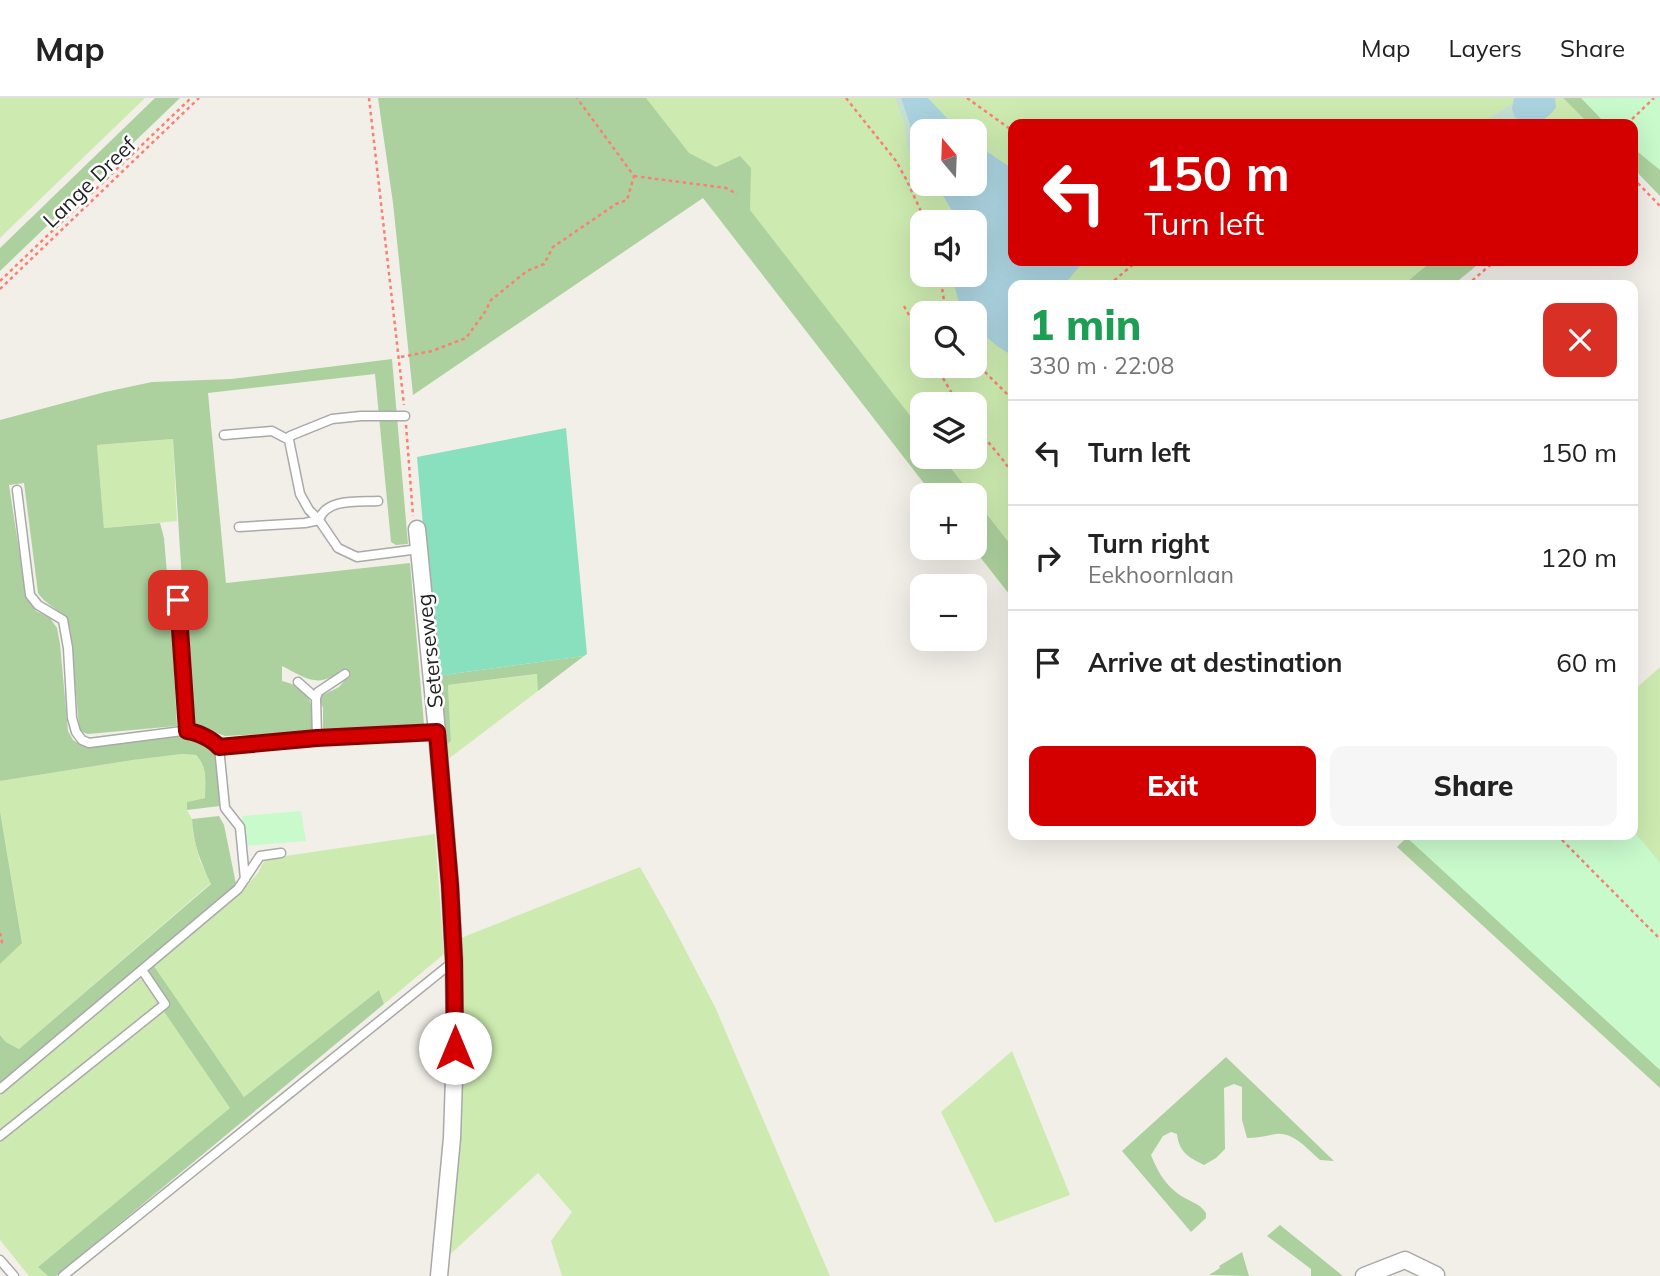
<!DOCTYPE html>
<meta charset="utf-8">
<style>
body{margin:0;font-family:Mulish,sans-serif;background:#f6f6f6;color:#222;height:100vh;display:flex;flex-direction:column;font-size:26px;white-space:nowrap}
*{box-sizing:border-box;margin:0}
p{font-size:23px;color:#767676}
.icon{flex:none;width:38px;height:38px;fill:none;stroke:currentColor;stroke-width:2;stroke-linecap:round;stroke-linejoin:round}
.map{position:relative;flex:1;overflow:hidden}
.panel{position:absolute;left:1008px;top:182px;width:630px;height:560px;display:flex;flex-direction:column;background:#fff;border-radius:14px;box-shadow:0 7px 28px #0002}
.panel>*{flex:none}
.top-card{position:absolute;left:1008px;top:21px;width:630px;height:147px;border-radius:14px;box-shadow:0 7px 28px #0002;background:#d40000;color:#fff;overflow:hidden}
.needle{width:46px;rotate:341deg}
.fabs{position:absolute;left:910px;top:21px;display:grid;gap:14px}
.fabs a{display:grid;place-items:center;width:77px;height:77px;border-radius:14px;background:#fff;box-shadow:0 7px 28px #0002;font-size:35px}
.pin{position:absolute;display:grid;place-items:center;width:60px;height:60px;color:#fff;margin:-30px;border-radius:14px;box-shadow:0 4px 10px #0006}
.me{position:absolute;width:77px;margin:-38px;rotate:0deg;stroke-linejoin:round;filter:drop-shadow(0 0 5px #0008)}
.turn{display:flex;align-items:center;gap:24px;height:147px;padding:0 21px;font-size:32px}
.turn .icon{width:91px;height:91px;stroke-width:2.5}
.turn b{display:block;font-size:49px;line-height:60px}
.round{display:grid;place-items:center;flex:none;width:74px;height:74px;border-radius:14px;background:#f6f6f6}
.summary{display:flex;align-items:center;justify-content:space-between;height:119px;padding:0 21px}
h1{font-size:42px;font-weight:800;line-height:52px;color:#1e9e55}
.primary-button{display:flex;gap:14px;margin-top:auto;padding:14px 21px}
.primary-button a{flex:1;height:80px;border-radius:14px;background:#d40000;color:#fff;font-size:28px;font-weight:800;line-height:80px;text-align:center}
.primary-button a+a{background:#f6f6f6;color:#222}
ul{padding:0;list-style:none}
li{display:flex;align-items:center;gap:21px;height:105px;padding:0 21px;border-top:2px solid #e0e0e0}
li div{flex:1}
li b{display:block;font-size:26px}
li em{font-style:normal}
header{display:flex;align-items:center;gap:42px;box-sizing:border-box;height:98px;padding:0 35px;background:#fff;border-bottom:2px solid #e0e0e0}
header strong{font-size:33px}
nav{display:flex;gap:38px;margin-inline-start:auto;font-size:24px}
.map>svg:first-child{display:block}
</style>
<header>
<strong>Map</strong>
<nav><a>Map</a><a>Layers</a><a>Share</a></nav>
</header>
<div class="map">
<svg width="1660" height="1178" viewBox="0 0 1660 1178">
<rect width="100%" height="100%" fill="#f2efe9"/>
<!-- grass -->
<path fill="#cdebb0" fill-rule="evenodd" d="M0 0H145L0 140Z
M628 0H1563L1589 26H1013V163H1432L1403 187H1013V453L975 408V397H966L933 359H975V306H922V346ZM922 33H975V86H922ZM922 124H975V177H922ZM922 215H975V268H922Z
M173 341 177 423 104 430 97 347Z
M1660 569V793L1633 737V593Z
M538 576V593L443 665 442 651 451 643 448 587Z
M182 656 196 657C208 669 205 685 205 700L187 704V712L192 721 193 735 200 763 211 785 19 951 6 944 0 937V866L22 844 0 713V683L133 662Z
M435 736 444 856 384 906 379 892 244 999 154 868 241 794 258 775 265 761Z
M640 769 672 826 716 911 830 1178H562L551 1143 572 1114 538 1075 442 1164 456 842Z
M141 880 231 1010 38 1169 48 1178H29L0 1142V997Z
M1012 953 1070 1097 995 1125 941 1014Z"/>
<!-- forest -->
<path fill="#add19e" d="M155 0H180L0 173V150Z
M378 0H646L689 55 716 69 740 58 751 70 750 112 922 333V359H942L972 397H933L703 100 413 297 393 105Z
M1563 0H1660V98L1633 70V26H1589Z
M1432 163H1482L1453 187H1403Z
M392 261 408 446 396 447 391 444 375 276 208 295 226 485 410 465 424 626 323 633V610L319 599 339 589 351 575 341 572C319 592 304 579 282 568V583C312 590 314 607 312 634L225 638 196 627 192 622 190 610 173 341 97 347 104 430 160 425 164 440 172 535 177 628 88 636 82 634 79 629 70 529C65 512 47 509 38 495L24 385 9 387 25 491 29 503 36 513 50 520 57 530 60 546 68 633 73 642 81 647 178 638H197L216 647 220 708 187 712V704L205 700C205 684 208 669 196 657L182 656 133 662 0 683V322L105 294 152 284 231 281Z
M975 401 1013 450V501L973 450H975Z
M584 558 538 593 537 576 448 587 451 643 442 651 436 578Z
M0 713 22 845 0 866Z
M219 718 224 727 236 786 142 872 0 985V937L6 944 19 951 211 786C201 765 193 745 192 721Z
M1409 737 1660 846V990L1397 749Z
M154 868 244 999 379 892 384 906 56 1178H48L38 1169 230 1010 141 880Z
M1226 959 1334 1063 1320 1062C1308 1052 1294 1034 1276 1036 1266 1038 1258 1040 1247 1040L1242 1022V989L1234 986 1224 990 1225 1051 1216 1060 1204 1067C1188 1059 1179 1054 1177 1036L1171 1034 1163 1038 1151 1057C1157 1072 1164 1085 1177 1095 1187 1103 1199 1104 1206 1115V1120L1191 1134 1122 1053Z
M1280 1127 1343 1178H1311V1171L1267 1138Z
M1242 1154 1249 1178 1209 1177 1220 1170 1219 1168Z"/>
<!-- wetland -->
<path fill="#c6e0d4" d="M895 0H901L913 36 917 44 922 62V74L908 52 904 24Z
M1513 5 1512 10 1519 22 1528 24 1522 26H1481Z"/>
<!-- park -->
<path fill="#c8facc" d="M1581 0H1660V72L1633 50V26H1606Z
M301 713 306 743 244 748 242 718Z
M1633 732 1660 765V972L1404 737H1633Z"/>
<!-- pitch -->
<path fill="#88e0be" d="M566 330 587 556 584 558 436 578 417 359Z"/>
<!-- water -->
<path fill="#aad3df" d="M901 0H928L946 19 963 33H922V62Z
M1514 0H1555L1556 9C1546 25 1529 30 1514 18L1512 10Z
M975 42 983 51 1013 71V163H1084L1064 187H1013V258L997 248 975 229V215H963L960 210 952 177H975V124H956L951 111 936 86H975Z"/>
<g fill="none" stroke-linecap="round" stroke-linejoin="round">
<!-- lane casing -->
<g stroke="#a9a9a9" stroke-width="11">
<path id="lane" d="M405 318H361L332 321 290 338 289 342 300 396 309 412 319 422 338 450 357 459 419 451
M224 337 272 333 289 342
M17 392 30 497 38 507 63 522 68 550 72 620 76 634 82 642 89 645 190 632 217 645 219 649 225 710 240 729 245 781
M239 429 305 425 319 422C326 400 358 404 378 403
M178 502 187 633
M316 600 318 594 345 576
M317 640 437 634
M219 649 317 640 316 600 298 584
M0 991 238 791 260 758 281 755
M0 1038 165 906 142 872
M0 1162 14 1178
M63 1178 454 863"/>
</g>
<!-- street casing -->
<g stroke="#a9a9a9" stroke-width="19">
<path id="street" d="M417 431 437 634 450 787 454 863 455 950 452 1040 439 1178
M1364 1178 1405 1162 1436 1177"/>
</g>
<!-- path -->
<path stroke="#fa8072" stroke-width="2.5" stroke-dasharray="3.5 3.5" stroke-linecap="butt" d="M369 0 404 307
M846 0 896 63 906 81 926 124
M967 0 1013 33
M1627 26 1654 0
M634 78 726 90 737 96
M1633 80 1660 108
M940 177 946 215
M0 183 191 0
M1109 187 1137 163
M1467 187 1495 163
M0 191 199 0
M904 208 922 241
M401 259 432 253 466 240 485 214 491 202 527 173 544 166 553 149 616 106 627 102 634 78 577 0
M975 264 1009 298 1013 299
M936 268 958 306
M406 327 413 418
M975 328 1003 362 1013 376
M1557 737 1660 841
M0 835 2 844 0 846"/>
<!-- lane -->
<use href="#lane" stroke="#fff" stroke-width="8"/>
<!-- street -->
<use href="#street" stroke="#fff" stroke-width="16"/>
</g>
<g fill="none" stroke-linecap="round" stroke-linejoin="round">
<!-- route casing -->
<g stroke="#8a0000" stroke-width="18">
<path id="route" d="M178 502 187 633C197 634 212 641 219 649L317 640 437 634 450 787 454 863 455 950"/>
</g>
<!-- route -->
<use href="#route" stroke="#d40000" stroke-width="12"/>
</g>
<g text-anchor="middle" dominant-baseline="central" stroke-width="5" stroke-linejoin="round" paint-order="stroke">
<!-- street labels -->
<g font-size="21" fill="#222" stroke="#fff">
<text transform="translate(89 84) rotate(-44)">Lange Dreef</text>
<text transform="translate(429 553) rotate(-96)">Seterseweg</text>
</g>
</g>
</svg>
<div class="fabs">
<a><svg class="needle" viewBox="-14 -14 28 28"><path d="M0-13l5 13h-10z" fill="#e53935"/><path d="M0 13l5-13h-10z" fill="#767676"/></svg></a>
<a><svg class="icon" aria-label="sound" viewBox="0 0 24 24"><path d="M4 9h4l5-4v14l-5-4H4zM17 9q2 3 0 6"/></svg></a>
<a><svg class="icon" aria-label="search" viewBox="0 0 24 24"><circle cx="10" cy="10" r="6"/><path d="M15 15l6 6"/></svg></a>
<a><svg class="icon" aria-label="layers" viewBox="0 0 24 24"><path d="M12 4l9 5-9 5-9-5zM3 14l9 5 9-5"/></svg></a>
<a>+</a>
<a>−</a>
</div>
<div class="pin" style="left:178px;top:502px;background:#d93025"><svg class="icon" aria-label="arrive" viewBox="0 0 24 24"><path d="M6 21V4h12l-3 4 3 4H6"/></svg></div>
<svg class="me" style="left:455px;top:950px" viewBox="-20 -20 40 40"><circle r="19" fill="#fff"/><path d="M0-13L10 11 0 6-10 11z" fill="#d40000"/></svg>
<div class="top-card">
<div class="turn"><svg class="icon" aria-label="left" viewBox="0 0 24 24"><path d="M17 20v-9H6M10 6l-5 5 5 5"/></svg><div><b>150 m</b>Turn left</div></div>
</div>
<section class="panel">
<div class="summary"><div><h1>1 min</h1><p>330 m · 22:08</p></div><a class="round" style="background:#d93025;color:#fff"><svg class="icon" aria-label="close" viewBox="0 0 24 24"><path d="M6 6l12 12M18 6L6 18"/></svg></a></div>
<ul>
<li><svg class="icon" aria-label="left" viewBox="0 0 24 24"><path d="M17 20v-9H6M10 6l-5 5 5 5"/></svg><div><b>Turn left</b></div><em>150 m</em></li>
<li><svg class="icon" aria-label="right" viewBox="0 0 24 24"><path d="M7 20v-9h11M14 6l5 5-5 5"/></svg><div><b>Turn right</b><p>Eekhoornlaan</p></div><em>120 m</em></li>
<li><svg class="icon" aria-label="arrive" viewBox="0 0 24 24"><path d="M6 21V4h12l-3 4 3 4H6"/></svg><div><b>Arrive at destination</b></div><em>60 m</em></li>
</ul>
<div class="primary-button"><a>Exit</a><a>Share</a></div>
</section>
</div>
